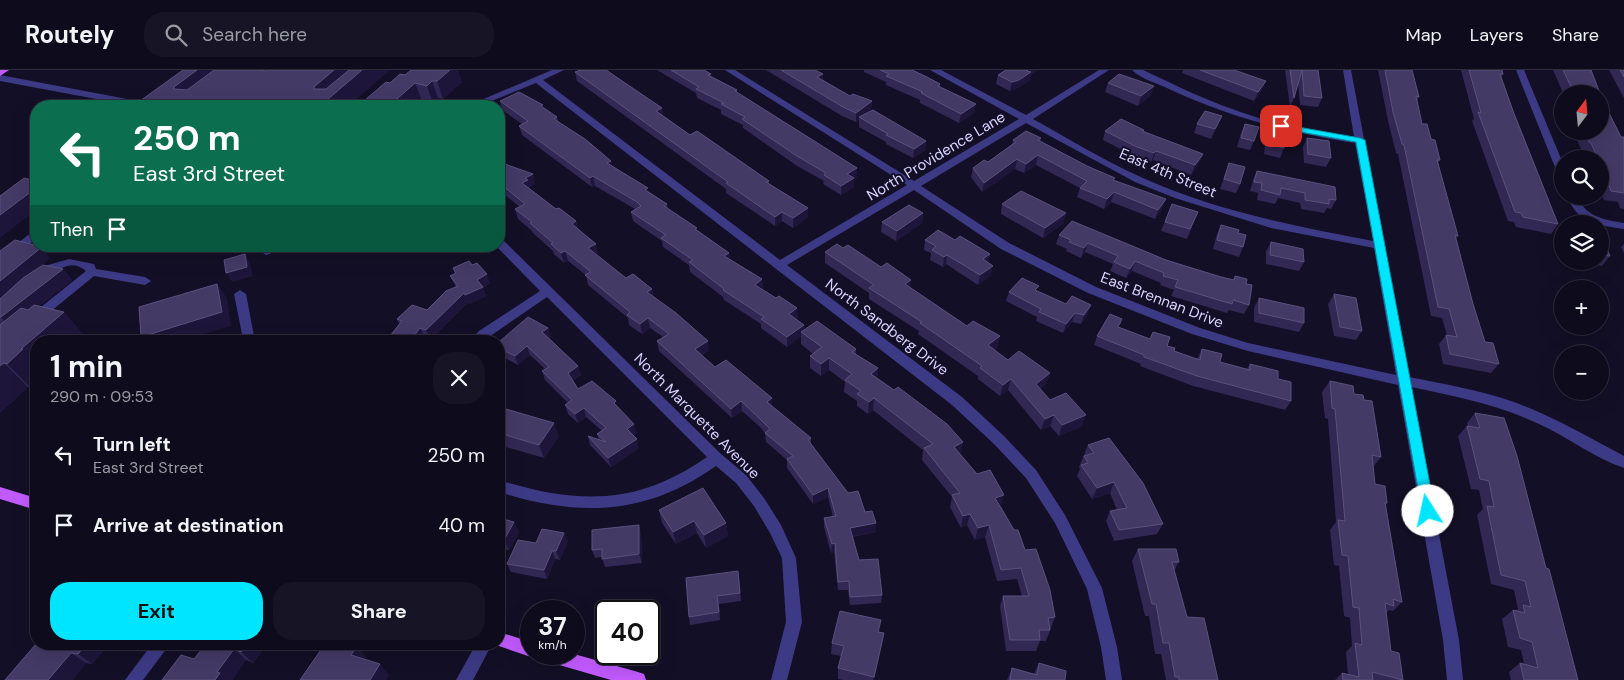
<!DOCTYPE html>
<meta charset="utf-8">
<style>
body{margin:0;font-family:"DM Sans",sans-serif;background:#171425;color:#f1f3f6;height:100vh;display:flex;flex-direction:column;font-size:19px;white-space:nowrap}
*{box-sizing:border-box;margin:0}
p{font-size:16px;color:#9b9ba3}
.icon{flex:none;width:28px;height:28px;fill:none;stroke:currentColor;stroke-width:2;stroke-linecap:round;stroke-linejoin:round}
.map{position:relative;flex:1;overflow:hidden}
.sheet{position:absolute;left:30px;top:265px;width:475px;height:315px;display:flex;flex-direction:column;background:#0e0b1c;border-radius:20px;box-shadow:0 5px 20px #0002,0 0 0 1px #2e2b3b}
.sheet>*{flex:none}
.guide{position:absolute;left:30px;top:30px;width:475px;height:152px;border-radius:20px;box-shadow:0 5px 20px #0002,0 0 0 1px #2e2b3b;background:#0b6e4f;color:#fff;overflow:hidden}
.needle{width:32px;rotate:16deg}
.buttons{position:absolute;left:1554px;top:15px;display:grid;gap:10px}
.buttons a{display:grid;place-items:center;width:55px;height:55px;border-radius:50%;background:#0e0b1c;box-shadow:0 5px 20px #0002,0 0 0 1px #2e2b3b;font-size:25px}
.speed{position:absolute;left:520px;top:530px;display:flex;gap:10px;font-size:25px;font-weight:700;text-align:center}
.speed>*{display:grid;place-content:center;width:65px;height:65px;border-radius:50%;background:#0e0b1c;box-shadow:0 5px 20px #0002,0 0 0 1px #2e2b3b;line-height:1}
.speed small{font-size:12px;font-weight:400}
.speed .limit{border:2px solid #111;border-radius:8px;background:#fff;color:#111}
.pin{position:absolute;display:grid;place-items:center;width:42px;height:42px;color:#fff;margin:-21px;border-radius:10px;box-shadow:0 2px 8px #0006}
.me{position:absolute;width:55px;margin:-28px;rotate:350deg;stroke-linejoin:round;filter:drop-shadow(0 0 4px #0008)}
.turn{display:flex;align-items:center;gap:18px;height:105px;padding:0 20px;font-size:22px}
.turn .icon{width:65px;height:65px;stroke-width:2.5}
.turn b{display:block;font-size:35px;line-height:42px}
.then{display:flex;align-items:center;height:48px;padding:0 20px;background:#0003;gap:10px;font-size:19px}
.round{display:grid;place-items:center;flex:none;width:52px;height:52px;border-radius:20px;background:#171425}
.overview{display:flex;align-items:center;justify-content:space-between;height:85px;padding:0 20px}
h1{font-size:30px;font-weight:700;line-height:38px}
.primary-button{display:flex;gap:10px;margin-top:auto;padding:10px 20px}
.primary-button a{flex:1;height:58px;border-radius:20px;background:#00e5ff;color:#111;font-size:20px;font-weight:700;line-height:58px;text-align:center}
.primary-button a+a{background:#171425;color:#f1f3f6}
ul{padding:0;list-style:none}
li{display:flex;align-items:center;gap:15px;height:70px;padding:0 20px}
li div{flex:1}
li b{display:block;font-size:19px}
li em{font-style:normal}
header{display:flex;align-items:center;gap:30px;box-sizing:border-box;height:70px;padding:0 25px;background:#0e0b1c;border-bottom:1px solid #2e2b3b}
header strong{font-size:24px}
nav{display:flex;gap:28px;margin-inline-start:auto;font-size:18px}
.search{width:350px;height:45px;background:#171425;display:flex;align-items:center;gap:12px;box-sizing:border-box;padding:0 18px;border-radius:20px;color:#9b9ba3;font-size:19px}
.map>svg:first-child{display:block}
</style>
<header>
<strong>Routely</strong>
<div class="search"><svg class="icon" aria-label="search" viewBox="0 0 24 24"><circle cx="10" cy="10" r="6"/><path d="M15 15l6 6"/></svg>Search here</div>
<nav><a>Map</a><a>Layers</a><a>Share</a></nav>
</header>
<div class="map">
<svg width="1624" height="610" viewBox="0 0 1624 610">
<rect width="100%" height="100%" fill="#130f26"/>
<g fill="none" stroke-linecap="round" stroke-linejoin="round">
<!-- minor -->
<path fill="#3d3a85" fill-rule="evenodd" d="M552 0H564L543 10 780 190 907 115 725 0H735L914 111 1019 49 930 0H941L1026 45 1099 0H1109L1033 49C1069 69 1105 91 1143 108 1216 141 1295 156 1373 171L1355 73C1287 62 1232 48 1169 19 1157 13 1141 9 1132 0H1143C1173 14 1203 29 1235 40 1273 54 1314 61 1354 67L1343 0H1351L1409 307C1444 314 1480 320 1514 332 1552 346 1588 367 1624 386V398C1594 388 1568 367 1539 354 1499 335 1455 326 1411 317L1459 570 1463 610H1447L1443 570 1398 315 1248 281 1192 264 1088 223 1001 179 914 120 787 195 962 327 1004 366 1036 400 1065 445 1102 518 1117 577 1122 610H1106L1101 577 1087 519 1055 453 1026 408 994 374 952 335 536 13 479 36H467ZM1026 53 1135 112 1175 128 1271 158 1374 178 1396 305 1248 273 1200 258 1096 217 1009 173 921 116Z
M1516 0H1524L1562 91V105L1557 102Z
M0 5 127 29 130 30 133 36H124L123 34 0 11Z
M1568 126H1578C1584 147 1606 150 1624 153V159C1602 156 1574 152 1568 126Z
M36 161V169L0 197V187L32 162Z
M499 169 503 170 721 384 746 405 764 428 781 455 796 488 802 552 787 610H771L786 552 782 488 770 463 754 436 736 413 716 396C645 446 579 447 499 422V410C578 434 637 436 707 387L547 227 483 271H469L479 261 540 221 496 176H499Z
M264 176H276L270 184 266 185 260 181Z
M69 189 94 194 96 199 145 207 151 211 145 215 94 206 39 251H31L29 248 31 245 86 201C64 183 51 214 35 210L33 207 48 195Z
M240 220 246 224 254 266 252 269 245 271H225L227 268 242 264 234 224Z
M152 574H170L143 610H125Z
M476 574H492L473 610H456Z"/>
<!-- major -->
<path fill="#c25bff" fill-rule="evenodd" d="M0 0H9L0 6Z
M0 417 36 428V440L0 429Z
M499 562 531 572V584H537L531 587 493 574H499Z
M541 584H574L638 602 644 604 646 610H611L549 592 543 589Z"/>
</g>
<!-- wall -->
<path fill="#312854" d="M657 0H704L711 7 737 20V23L857 107 854 109V117L841 125 823 114 824 111 797 96 743 58V55L721 44V40L697 28 696 23Z
M766 0H815L823 11 850 26 872 31 871 40 869 42 926 71 925 80 913 88 886 74V72L859 57V49L856 52 842 46Z
M864 0H912L940 14V17L974 43 959 53 920 33V30L886 15V12L864 2Z
M1006 0H1037L1031 5 1029 11 1017 18 1010 21 996 14 998 5Z
M1183 0H1234L1262 20 1254 31 1182 3Z
M1285 0H1318L1322 28 1318 37 1300 35 1298 13 1294 28 1290 37Z
M1378 0H1412L1419 27 1417 31 1422 54 1431 69 1440 90 1438 93 1458 166 1456 169 1473 234 1485 272 1499 294 1491 303 1443 294 1439 274 1446 265H1447L1442 248 1431 246 1398 84 1396 83 1388 51Z
M1461 0H1502L1503 4 1501 7 1513 41 1558 154 1551 164 1516 157 1514 152 1508 151 1472 51 1474 49Z
M1553 0H1591L1603 31 1621 67H1624V139L1620 138 1618 132 1604 130 1600 121V89H1587L1584 82 1582 81 1573 61H1600V24H1563V23Z
M1609 0H1624V28Z
M575 2 664 46 690 65 769 111V114L808 138V147L793 158 782 151 775 156 726 123V119L577 11Z
M400 4 462 12 443 29 438 28 433 33 422 31 390 13Z
M1108 13 1151 25 1138 36 1105 22Z
M1562 24V40L1558 30Z
M500 31 543 38 557 47 558 52 613 97 667 134 668 139 729 183 730 189 762 209 763 218 762 219 798 247 796 249 804 255V260L856 279V284L878 298 877 308 963 372 960 384 1001 436 1025 480 1055 547 1046 571H1040L1036 581H1006L1000 536 1003 526H1022L1017 509 997 511 985 467 975 470 967 455 961 458 950 437 952 427 922 390 923 380 873 340 868 344 857 336V331L844 322 845 312 829 300 821 306 810 298V286L813 284 801 274V266L787 277 761 258V254L724 230 723 227 690 202 689 195 663 177 662 171 633 151 631 142 635 139 595 116 592 117 522 65 519 56 522 54 502 40Z
M1197 54 1218 55 1211 69 1194 63Z
M1245 54 1254 71 1250 80 1237 77 1241 63Z
M1271 60 1284 78 1280 88 1264 84 1266 69Z
M1105 61 1144 62 1203 84 1199 93 1191 105 1153 90 1151 92 1134 86 1103 70Z
M1041 68 1040 71 1114 110 1162 139 1155 149 1111 132 1104 139 1077 127 1080 118 1036 95 1024 103 1015 99 982 122 971 107 973 98 988 92 1012 74 1013 70Z
M1307 68 1331 88 1326 97 1304 93 1303 77Z
M499 92 535 113 530 117V119L556 139 576 151 578 159 598 184H596L626 208 652 219 653 226 709 280 702 285 715 297 772 328V336L811 368V374L848 423 865 442 876 462 852 467 859 490 882 525 881 533 850 535 848 520H838L834 482 831 483 824 457V448L833 447 828 427 813 434 787 398V390L766 372 765 363 760 357 742 341 732 348 659 281 657 271 663 267 650 258 642 264 629 255 628 248 588 215 586 205 568 191 564 193 554 184 553 181 533 163 531 160 518 149 515 139 520 137 505 125 499 129Z
M1229 93 1240 114 1236 123 1220 119Z
M1257 101 1336 130 1331 139 1327 138 1324 143 1301 139 1300 133 1278 128 1275 134 1257 130 1258 123 1250 121 1253 110Z
M1002 134 1064 153 1043 168 1001 144Z
M1172 134 1198 142 1187 169 1161 161Z
M923 143 922 153 896 171 881 162 882 152Z
M1221 155 1238 163 1243 177 1239 187 1213 179 1217 164Z
M1561 157H1562V186H1561L1554 166Z
M1600 163 1610 186 1602 196 1582 192 1581 191H1600Z
M1059 165 1166 190 1221 207 1233 210 1235 206 1246 214 1249 235 1244 244 1229 240 1227 243 1171 226 1174 220 1160 215 1161 213 1132 201 1126 208 1110 201 1113 194 1085 182 1081 188 1066 181 1067 179 1056 174Z
M925 170H955L990 184 988 192 991 205 978 215 946 194 943 197 930 190 931 183 924 180Z
M1271 172 1304 192 1299 201 1266 194V181Z
M1624 174V183L1621 177Z
M139 176H181L177 179 172 178 168 182Z
M843 178 910 218 967 256 1000 266 997 277 994 280 1008 290 1050 303 1046 314 1040 319 1050 330 1082 356 1059 366 1050 356 1041 360 1008 320 1000 326 978 309V306L918 264 919 261 869 229V223L825 193V182Z
M0 181 50 188 37 199H63L72 210 39 236 85 266 36 271V313L31 318 28 317 0 343Z
M453 198 490 213 483 218 486 226 469 234 468 232 431 269 424 267 421 271H386L399 254 397 249 427 240 456 217 450 206 455 204Z
M1037 221 1088 244 1081 254 1072 252 1063 263 1036 251 1037 247 1006 231 1009 222Z
M1334 224 1362 261 1356 270 1334 266 1328 234Z
M1259 228 1304 253 1299 262 1254 252V238Z
M548 258 551 267 549 268 578 296 581 305 573 310 578 319 617 336 637 363 633 365 639 378 611 397 590 375 588 366 599 370 597 364 602 361 586 347 578 353 568 344 565 335 568 333 545 310 542 301 545 299 530 285 518 295 499 285V272Z
M1119 258 1167 276 1174 281 1197 289 1202 279 1220 292 1247 299 1250 294 1278 309 1291 331 1285 340 1193 316 1140 296 1141 294 1094 275 1097 266Z
M1330 311 1354 324 1364 330 1381 387 1373 397 1375 414 1387 433 1386 435 1402 532 1393 541 1389 540 1386 543 1391 581 1402 610H1335L1342 603 1348 605 1346 582 1352 576 1350 548 1344 546 1339 496 1334 495 1330 460 1336 452 1328 349 1325 348 1322 322Z
M499 337 559 366 544 388 499 375Z
M1475 343 1546 498 1578 610H1511L1509 602 1520 593 1524 594 1521 580 1508 577 1502 549 1513 540 1516 541 1518 539 1514 520 1491 514 1477 445 1483 439 1479 420 1471 419 1458 366 1467 356H1468L1467 353Z
M1088 375 1163 454 1157 464 1114 471 1106 451 1110 441 1117 440 1110 423 1092 429 1077 406 1080 399 1079 397Z
M659 440 726 453 728 466 706 478 697 463 676 474 662 453Z
M499 448 514 452 519 462 509 480 499 478Z
M641 463 642 493 605 497 602 487 595 488 592 480Z
M568 471 560 490 555 489 547 509 511 502 507 494 536 473Z
M1138 479 1179 492 1174 501 1187 547 1218 610H1166L1161 584H1155L1149 546H1145L1132 491Z
M738 501 741 531 719 534 720 550 690 555 689 547Z
M879 562 884 563 882 574 874 610H843L838 609V598L841 586 831 584 832 573Z
M36 574H109L92 594 86 593 72 610H5Z
M206 574H267L253 593 246 590 232 610H162L194 589Z
M1039 593 1065 610H1007L1012 598 1034 604Z"/>
<!-- shaded-wall -->
<path fill="#1d163a" d="M197 0H213L185 34 174 19V17Z
M334 0H390L349 36H320L314 19V17Z
M450 0H458L462 12 443 29 437 11Z
M1028 0H1037L1031 5 1029 11 1017 18 1010 21 1012 12Z
M823 4V13L817 7Z
M432 11 438 28 433 33 427 16Z
M1266 11 1262 20 1254 31 1258 22Z
M415 13 422 31 416 36H389Z
M1154 16 1151 25 1138 36 1141 26Z
M872 31 871 40 861 48 859 47V49L856 52V43Z
M976 34 974 43 959 53 961 44Z
M662 38 664 47 656 41Z
M1222 46 1218 55 1211 69 1215 59Z
M926 71 925 80 913 88 914 79Z
M1156 81 1153 90 1151 92 1154 83Z
M1203 84 1199 93 1191 105 1195 95Z
M1038 85 1036 95 1024 103 1026 94Z
M1017 89 1015 99 982 122 984 113Z
M611 91 613 100 607 93Z
M857 98V107L854 109V117L841 125V116L847 104Z
M533 104 535 113 530 117V120L522 113 525 108Z
M593 106 595 116 592 117 590 108Z
M502 115 505 125 499 129V117Z
M36 118V138H34L36 140 0 168V145Z
M1114 122 1111 132 1104 139 1107 129Z
M1166 129 1162 139 1155 149 1158 140Z
M808 138V147L793 158V148Z
M782 142V151L775 156V147Z
M923 143 922 153 896 171 897 161Z
M1066 143 1064 153 1043 168 1045 158Z
M576 151 578 161 572 154Z
M1088 173 1085 182 1081 188 1084 178Z
M596 174 598 184 591 188 588 178Z
M164 176H170L172 178 168 182Z
M175 176H181L177 179Z
M42 177 50 188 0 230V211Z
M565 181 568 191 564 193 561 183Z
M729 183 730 192 724 186Z
M245 184 250 193 253 206 232 212 226 203Z
M990 184 988 193 983 189Z
M947 185 946 194 943 197 944 187Z
M1135 191 1132 201 1126 208 1130 199Z
M993 196 991 205 978 215 980 205Z
M63 199 72 210 11 258 1 247Z
M487 204 490 213 483 218 486 226 469 234 465 225 477 210Z
M762 209 763 218 755 224V215Z
M911 210 910 221 905 214Z
M217 214 227 228 231 256 181 271H145L141 267Z
M652 219 653 229 647 222Z
M464 223 468 232 431 269 426 260Z
M1091 235 1088 244 1081 254 1084 245Z
M797 238 798 247 789 253V244Z
M64 242 85 266 80 271H36V313L31 318 7 294 21 279Z
M1075 243 1072 252 1063 263 1066 254Z
M648 248 650 258 642 264 640 254Z
M804 255V264L801 262V266L787 277V267Z
M420 258 424 267 421 271H410Z
M548 258 551 267 545 271 542 262Z
M1000 266 997 277 986 286 988 275Z
M708 271 709 280 696 288 695 279Z
M527 276 530 285 518 295 515 286Z
M829 288V300L821 306V294Z
M500 292 505 306 499 337V299Z
M4 293 28 317 0 343V296Z
M578 296 581 305 571 312 568 303Z
M878 298 877 311 871 304Z
M1050 303 1046 314 1033 325 1036 314Z
M1011 309 1008 320 1000 326 1003 315Z
M772 328V338L767 332Z
M874 328 873 340 868 344 869 332Z
M741 331 742 341 732 348 731 339Z
M584 338 586 347 578 353 575 344Z
M1054 345 1050 356 1041 360 1045 349Z
M1086 345 1082 356 1059 366 1062 355Z
M554 353 559 366 544 388 539 375Z
M634 354 637 363 629 368 627 359Z
M637 369 639 378 611 397 608 388Z
M963 372 960 384 954 377Z
M1114 412 1110 423 1092 429 1097 418Z
M828 418V427L813 434V425Z
M1004 425 1001 436 992 439 995 428Z
M970 444 967 455 961 458 963 446Z
M694 451 697 463 676 474 673 462Z
M514 452 519 462 509 480 504 470Z
M726 453 728 466 706 478 704 465Z
M876 453V462L849 467 850 458Z
M639 455 641 463 642 493 639 484Z
M989 455 985 467 975 470 978 458Z
M564 463 568 471 560 490 556 481Z
M835 473 834 482 831 483 832 474Z
M552 481 555 489 547 509 544 500Z
M884 563 882 574 874 610H873Z
M87 574H109L92 594 78 584Z
M247 574H267L253 593 241 582Z
M357 576 366 587 361 596 351 585Z
M234 579 246 590 232 610H215L217 602Z
M71 583 86 593 72 610H48Z
M380 594 389 605 386 610H370Z"/>
<!-- building -->
<path fill="#433a66" stroke="#5a527e" d="M183 0H197L174 17V19L187 20 214 0H260L266 1 268 0H334L314 17V19H326L349 0H362L320 36H133Z
M411 0H450L437 11H432L427 16 415 13 389 36H358L386 12 390 13 400 4 405 5Z
M580 0H606L662 38 656 41 690 65 697 61 769 111 766 112 808 138 793 148 782 142 775 147 726 113 728 112 575 2Z
M671 0H704L711 4 708 5 737 20 735 21 857 98 847 104 854 108 841 116 824 105 826 103 797 86 742 49 745 47 721 34 724 33 696 19 699 17Z
M781 0H815L823 4 817 7 850 26 853 24 872 31 856 43 843 37Z
M880 0H912L927 7 940 14 938 16 976 34 961 44 921 23 923 22 886 6 889 4Z
M1006 0H1028L1027 1 1031 2 1019 10 1012 12 998 5Z
M1200 0H1234L1266 11 1258 22Z
M1290 0H1302L1294 28Z
M1302 0H1318L1322 28 1304 26Z
M1385 0H1412L1419 27 1416 26 1422 54H1427L1431 69 1435 70 1440 90H1437L1458 166 1455 165 1473 234 1485 272 1493 273 1499 294 1450 284 1446 265 1457 267 1449 239 1438 237 1404 75 1402 74 1393 42Z
M1469 0H1502L1503 4H1500L1513 41 1558 154 1523 147 1521 143 1515 142 1478 42 1481 43Z
M1563 0H1591L1603 31 1621 67H1624V123L1611 121 1600 94V89H1598L1591 73 1589 72 1584 61H1600V24H1566L1564 21 1574 23Z
M1620 0H1624V7Z
M1119 4 1154 16 1141 26 1108 13Z
M519 22 543 35 541 36 557 47 554 49 585 69 611 91 607 93 648 118 645 120 667 134 664 136 697 158 695 159 729 183 724 186 762 209 755 215 776 228 779 226 797 238 789 244 804 255 787 267 761 249 764 247 723 220 724 219 689 192 693 190 661 168 666 165 631 142 641 136 637 132 593 106 590 108 519 56 528 51 500 31Z
M873 40 926 71 914 79 886 65 888 64 859 47Z
M1205 41 1222 46 1215 59 1197 54Z
M1121 49 1144 60 1142 61 1203 84 1195 95 1156 81 1154 83 1137 77 1105 61Z
M1245 54 1259 57 1254 71 1241 68Z
M1271 60 1288 64 1284 78 1268 74Z
M1026 61 1041 68 1038 70 1087 96 1115 108 1113 110 1166 129 1158 140 1114 122 1107 129 1080 118 1087 111 1038 85 1026 94 1017 89 984 113 973 98 984 90 988 92 1016 72 1013 70Z
M1307 68 1329 71 1331 88 1308 84Z
M499 92 533 104 525 108 528 110 522 113 556 139 559 138 576 151 572 154 596 174 588 178 626 208 633 204 652 219 647 222 676 243 708 271 695 279 715 297 726 290 772 328 767 332 811 368 808 370 848 423 858 421 865 442 872 441 876 453 850 458 859 490 878 489 882 525 850 527 849 511 838 512 835 473 832 474 824 448 836 446 828 418 813 425 787 389 793 386 765 363 770 359 759 348 741 331 731 339 657 271 669 264 648 248 640 254 627 245 630 242 585 205 591 202 565 181 561 183 551 174 553 173 530 153 532 152 515 139 525 134 502 115 499 117Z
M1229 93 1245 97 1240 114 1224 109Z
M1257 101 1335 117 1336 130 1329 129V134L1305 130V123L1281 118 1280 125 1261 120 1262 113 1254 112Z
M24 108 36 111V118L0 145V126Z
M1021 121 1066 143 1045 158 1002 134Z
M1172 134 1198 142 1190 159 1165 152Z
M909 135 923 143 897 161 882 152Z
M1072 151 1166 190 1221 207 1234 210 1235 206 1247 209 1246 214 1252 215 1249 235 1233 230 1232 234 1175 217 1178 210 1163 206 1164 203 1135 191 1130 199 1114 192 1118 186 1088 173 1084 178 1069 172 1071 170 1059 165Z
M1221 155 1239 160 1238 163 1246 165 1243 177 1217 170Z
M938 160 955 170 960 166 990 184 983 189 993 196 980 205 947 185 944 187 932 180 936 176 925 170Z
M1600 163 1610 186 1600 185Z
M15 170 42 177 0 211V181Z
M1271 172 1303 179 1304 192 1270 185Z
M837 174 843 178 848 175 881 197 887 193 911 210 905 214 967 256 973 251 1000 266 988 275 1008 290 1019 281 1050 303 1036 314 1050 330 1066 323 1086 345 1062 355 1054 345 1045 349 1011 309 1003 315 980 298 982 296 920 253 922 252 869 218 874 215 825 182Z
M245 184 247 197 226 203 224 190Z
M469 191 472 195 477 193 487 204 477 210 483 217 465 225 464 223 426 260 420 258 410 271H386L402 251 397 249 412 235 427 240 446 221 458 216 450 206 456 203 453 198Z
M43 195 63 199 1 247H0V229L23 208Z
M1022 208 1039 216 1035 220 1066 234 1072 226 1091 235 1084 245 1075 243 1066 254 1039 242 1041 239 1009 222Z
M217 214 222 242 141 267 139 237Z
M1334 224 1356 228 1362 261 1340 257Z
M1259 228 1304 238V253L1259 243Z
M34 235 64 242 21 279H23L7 294 4 293 0 296V255L21 238 28 240Z
M1110 244 1122 249 1118 257 1150 269 1153 262 1170 267 1167 276 1175 278 1174 281 1200 290 1202 279 1222 284 1220 292 1250 300V294L1278 301V309L1291 312V331L1197 306 1144 287V285L1097 266Z
M528 247 548 258 542 262 578 296 568 303 578 319 592 311 616 331 614 333 634 354 627 359 637 369 608 388 588 366 606 372 597 364 606 358 584 338 575 344 565 335 572 330 542 301 549 297 527 276 515 286 499 278V272Z
M817 251 856 279 852 282 878 298 871 304 894 320 898 317 947 354 963 372 954 377 977 404 990 400 1004 425 995 428 1014 460H1018L1025 480 1036 479 1050 520 1055 547 1048 548 1050 560H1039L1040 570H1010L1003 526H1029L1021 498 1001 500 989 455 978 458 970 444 963 446 952 425 960 423 924 378 933 374 874 328 869 332 857 324 861 321 845 310 852 304 829 288 821 294 810 286 822 277 801 262Z
M1330 311 1353 316 1354 324 1363 325 1364 330 1372 331 1381 387 1372 385 1375 414 1385 416 1387 433H1385L1402 532 1393 529 1394 536 1385 533 1391 581 1399 583 1403 610 1372 602 1373 610H1343L1342 603 1359 607 1355 573 1362 575 1359 538 1353 537 1348 486 1342 485 1338 450 1345 451 1335 339 1332 338Z
M499 337 554 353 539 375 499 363Z
M1475 343 1504 348 1517 386 1546 498 1549 499 1578 610H1524L1520 593 1538 598 1532 572 1520 568 1513 540 1525 543 1523 535 1531 537 1525 511 1501 505 1487 436 1494 437 1489 411 1480 409 1467 356 1480 358Z
M1109 368 1143 413 1163 454 1119 460 1110 441 1127 438 1114 412 1097 418 1081 395 1088 393 1084 386 1094 383 1088 375Z
M703 418 726 453 704 465 694 451 673 462 659 440Z
M499 448 514 452 504 470 499 468Z
M639 455V484L602 489V479L592 480V460Z
M542 459 564 463 556 481H552L544 500 507 494 518 470 536 473Z
M1138 479H1176L1179 492H1172L1187 547 1204 548 1218 610H1179V607H1175L1169 573H1163L1156 534H1152Z
M738 501 740 523 717 526 719 542 689 547 686 508Z
M840 541 881 550 878 562 884 563 874 607 838 598 844 576 832 573Z
M36 574H87L78 584 71 583 48 610H5Z
M206 574H247L241 582 234 579 217 602 220 603 215 610H162L181 585 194 589Z
M325 574H350L357 576 351 585 380 594 370 610H300Z
M1039 593 1066 601 1065 610H1010L1012 598 1037 605Z"/>
<!-- route -->
<path fill="#00e5ff" stroke="#0095a6" d="M1281 54 1360 68 1365 70 1435 441 1433 445 1428 446 1424 445 1422 441 1356 72 1278 58 1277 56Z"/>
<g text-anchor="middle" dominant-baseline="central" stroke-width="4" stroke-linejoin="round" paint-order="stroke">
<!-- street labels -->
<g font-size="15" fill="#d9d4ff" stroke="#130f26">
<text transform="translate(936 86) rotate(-31)">North Providence Lane</text>
<text transform="translate(1168 103) rotate(23)">East 4th Street</text>
<text transform="translate(1162 230) rotate(21)">East Brennan Drive</text>
<text transform="translate(887 257) rotate(37)">North Sandberg Drive</text>
<text transform="translate(697 346) rotate(45)">North Marquette Avenue</text>
</g>
</g>
</svg>
<div class="buttons">
<a><svg class="needle" viewBox="-14 -14 28 28"><path d="M0-13l5 13h-10z" fill="#e53935"/><path d="M0 13l5-13h-10z" fill="#9b9ba3"/></svg></a>
<a><svg class="icon" aria-label="search" viewBox="0 0 24 24"><circle cx="10" cy="10" r="6"/><path d="M15 15l6 6"/></svg></a>
<a><svg class="icon" aria-label="layers" viewBox="0 0 24 24"><path d="M12 4l9 5-9 5-9-5zM3 14l9 5 9-5"/></svg></a>
<a>+</a>
<a>−</a>
</div>
<div class="speed"><div>37<small>km/h</small></div><div class="limit">40</div></div>
<div class="pin" style="left:1281px;top:56px;background:#d93025"><svg class="icon" aria-label="arrive" viewBox="0 0 24 24"><path d="M6 21V4h12l-3 4 3 4H6"/></svg></div>
<svg class="me" style="left:1428px;top:441px" viewBox="-20 -20 40 40"><circle r="19" fill="#fff"/><path d="M0-13L10 11 0 6-10 11z" fill="#00e5ff"/></svg>
<div class="guide">
<div class="turn"><svg class="icon" aria-label="left" viewBox="0 0 24 24"><path d="M17 20v-9H6M10 6l-5 5 5 5"/></svg><div><b>250 m</b>East 3rd Street</div></div>
<div class="then">Then<svg class="icon" aria-label="arrive" viewBox="0 0 24 24"><path d="M6 21V4h12l-3 4 3 4H6"/></svg></div>
</div>
<section class="sheet">
<div class="overview"><div><h1>1 min</h1><p>290 m · 09:53</p></div><a class="round"><svg class="icon" aria-label="close" viewBox="0 0 24 24"><path d="M6 6l12 12M18 6L6 18"/></svg></a></div>
<ul>
<li><svg class="icon" aria-label="left" viewBox="0 0 24 24"><path d="M17 20v-9H6M10 6l-5 5 5 5"/></svg><div><b>Turn left</b><p>East 3rd Street</p></div><em>250 m</em></li>
<li><svg class="icon" aria-label="arrive" viewBox="0 0 24 24"><path d="M6 21V4h12l-3 4 3 4H6"/></svg><div><b>Arrive at destination</b></div><em>40 m</em></li>
</ul>
<div class="primary-button"><a>Exit</a><a>Share</a></div>
</section>
</div>
